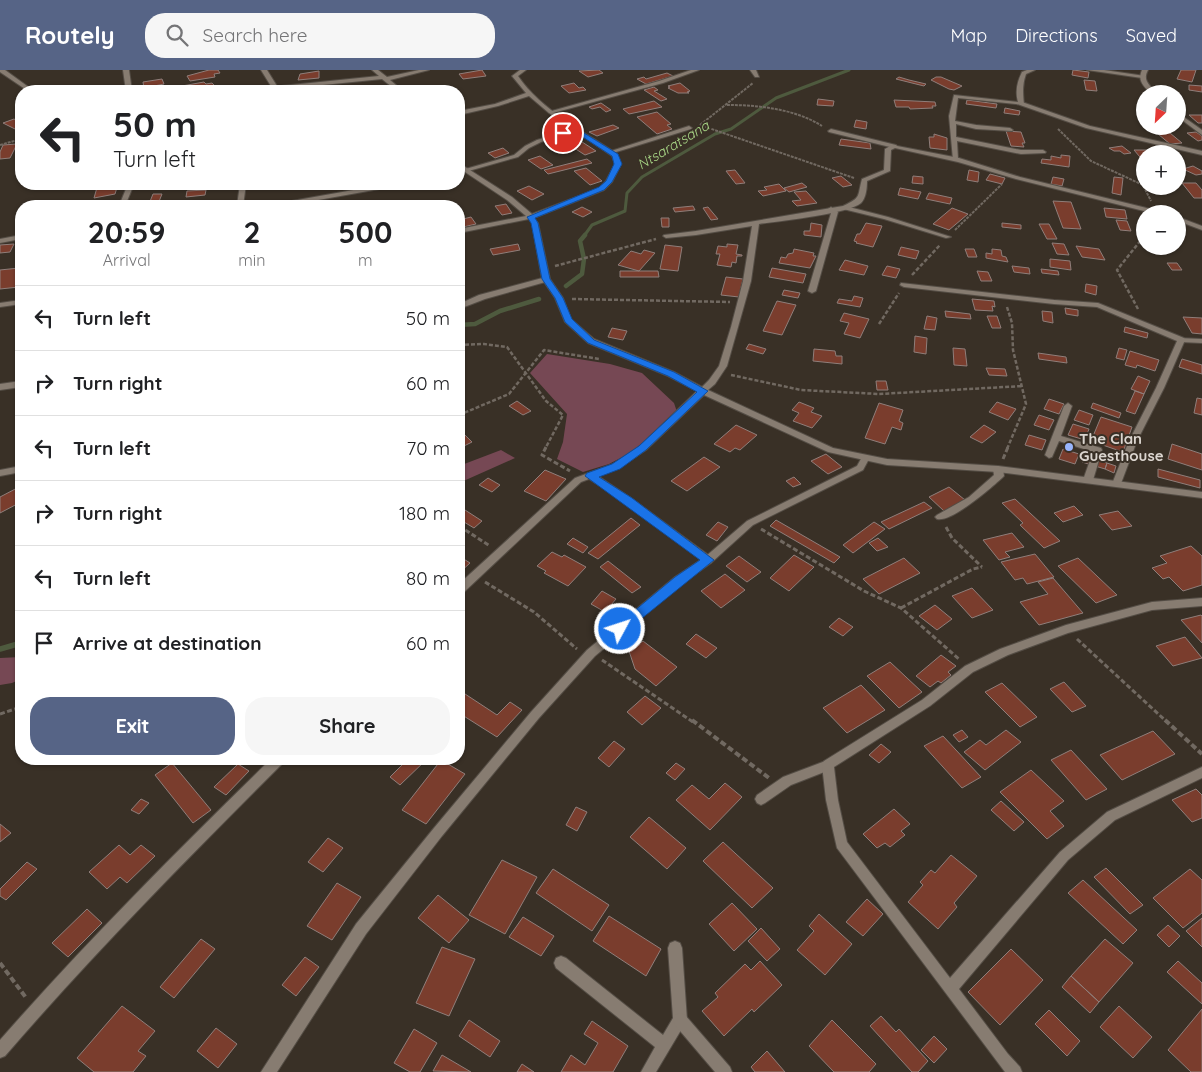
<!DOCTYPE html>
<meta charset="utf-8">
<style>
body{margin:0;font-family:Quicksand,sans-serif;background:#f6f6f6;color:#202124;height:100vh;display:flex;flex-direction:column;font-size:19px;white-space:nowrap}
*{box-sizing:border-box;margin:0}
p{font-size:16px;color:#757577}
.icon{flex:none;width:28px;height:28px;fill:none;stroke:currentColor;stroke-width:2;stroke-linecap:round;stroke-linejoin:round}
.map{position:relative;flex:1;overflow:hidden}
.drawer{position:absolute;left:15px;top:130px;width:450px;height:565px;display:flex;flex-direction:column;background:#fff;border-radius:20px;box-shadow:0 1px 4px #0004}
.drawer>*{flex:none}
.banner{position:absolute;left:15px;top:15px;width:450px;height:105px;border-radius:20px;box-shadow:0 1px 4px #0004;background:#fff;color:#202124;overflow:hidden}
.needle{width:32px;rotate:205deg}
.buttons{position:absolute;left:1136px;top:15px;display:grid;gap:10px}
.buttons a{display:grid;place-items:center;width:50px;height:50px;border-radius:50%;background:#fff;box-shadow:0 1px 4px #0004;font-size:25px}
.pin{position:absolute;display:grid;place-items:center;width:42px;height:42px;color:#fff;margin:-21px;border:2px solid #fff;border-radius:50%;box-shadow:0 1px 5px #0007}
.me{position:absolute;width:55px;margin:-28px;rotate:50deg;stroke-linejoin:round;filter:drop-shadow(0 0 4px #0008)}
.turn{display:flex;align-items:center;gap:18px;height:105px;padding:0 15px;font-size:22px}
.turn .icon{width:65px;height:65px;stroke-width:2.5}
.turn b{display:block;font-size:35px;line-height:42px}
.eta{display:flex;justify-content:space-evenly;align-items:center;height:85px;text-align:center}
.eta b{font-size:30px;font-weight:700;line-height:35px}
.cta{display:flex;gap:10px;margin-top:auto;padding:10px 15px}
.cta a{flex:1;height:58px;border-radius:20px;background:#566486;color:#fff;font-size:20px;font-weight:700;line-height:58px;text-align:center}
.cta a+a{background:#f6f6f6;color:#202124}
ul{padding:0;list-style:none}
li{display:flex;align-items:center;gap:15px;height:65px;padding:0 15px;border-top:1px solid #e0e0e0}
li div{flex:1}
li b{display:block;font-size:19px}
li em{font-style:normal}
header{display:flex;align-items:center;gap:30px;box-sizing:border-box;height:70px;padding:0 25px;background:#566486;color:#fff}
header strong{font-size:24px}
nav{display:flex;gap:28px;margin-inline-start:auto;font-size:18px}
.search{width:350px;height:45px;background:#f6f6f6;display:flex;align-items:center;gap:12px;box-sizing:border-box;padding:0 18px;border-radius:20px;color:#757577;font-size:19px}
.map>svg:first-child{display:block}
</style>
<header>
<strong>Routely</strong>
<div class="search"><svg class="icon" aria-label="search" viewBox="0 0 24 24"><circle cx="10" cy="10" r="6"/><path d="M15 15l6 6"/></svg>Search here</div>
<nav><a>Map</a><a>Directions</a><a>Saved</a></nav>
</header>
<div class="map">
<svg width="1202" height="1002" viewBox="0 0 1202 1002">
<rect width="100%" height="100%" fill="#393026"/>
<!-- green -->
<path fill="#764854" d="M547 284 610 294 642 303 674 333 677 342 632 382 609 394 583 402 557 389 563 372 567 344 530 303Z
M501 380 515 388 459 413V396Z
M21 587V609L12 613 0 615V588Z"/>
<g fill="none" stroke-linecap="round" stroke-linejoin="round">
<!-- stream-far2 -->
<path stroke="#4e5a3e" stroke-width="3" d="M584 166 592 155 625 141 627 123 642 107 715 64 731 59 776 28 849 0"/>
<!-- stream-far1 -->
<path stroke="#4e5a3e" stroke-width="4.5" d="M566 216 582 204 584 189 580 171 585 165
M459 255 475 254 500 241 539 229"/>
<!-- stream -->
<path stroke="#4e5a3e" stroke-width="5.5" d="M0 579 21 573"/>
</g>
<!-- building -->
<path fill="#7a3d2d" stroke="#8f7e7a" d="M209 0H218L220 3 214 4 215 7 190 11 187 6Z
M482 0 486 6 463 9 459 4Z
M599 0 603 3 588 7 579 1Z
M1073 0 1089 2 1088 8 1072 5Z
M1181 0H1196L1192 12 1177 9Z
M319 1V8L298 10 300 4Z
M667 3 673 6 646 14 637 9 644 7 646 9Z
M899 7 909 10 926 14 924 16 896 9Z
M936 7H941L962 16 954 20 949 19 931 10Z
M162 9 164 14 144 18 143 12Z
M1084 10 1095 11 1097 21 1086 20Z
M204 12 206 14 212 13 216 17 187 21 182 16Z
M574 13 579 18 583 17 586 20 569 23 561 16Z
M680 13 690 21 687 22 689 23H678L668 18 670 17 668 16Z
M1189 15 1202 16V22L1189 20Z
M309 17 310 21H284V20Z
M654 17 658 20 654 21 667 29 661 31 644 20Z
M818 29 834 31 833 36 817 35Z
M894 30 935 32 936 36H932L933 38 910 39 909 37H896Z
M967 30 997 34 996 38 966 34Z
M654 31 662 37 629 44 623 39Z
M601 33 611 40 606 42 600 37 592 39 589 37Z
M1005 38 1020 41 1019 45 1004 43Z
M657 42 671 54 667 55 672 59 657 64 637 47Z
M1189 45H1202V53H1198Z
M14 49 21 53V62L3 53Z
M856 50 867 52 866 59 854 57Z
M613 55 619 58 597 66 589 62Z
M1006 61 1021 62 1025 73H1022L1024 77 1011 76Z
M1196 62 1202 66V70L1198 71 1187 63Z
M1170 63 1182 73 1170 74 1158 64Z
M934 64 947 68V80L930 78 929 67H934Z
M841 69 870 73 871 79 839 75Z
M579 70 596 81 585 85 568 74Z
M17 74 10 88 0 89V82L3 75Z
M1122 76 1131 83 1124 84 1120 81H1114L1109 78Z
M503 78 509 83 495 88 488 83Z
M1134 80H1148L1150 84H1145V93Z
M1061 85 1070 86 1069 97 1041 93 1042 89 1051 90V86L1061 88Z
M540 86 553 95 541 99 528 90Z
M587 89 592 93 548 104 544 100Z
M1193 96 1202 101V104L1196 105 1183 99Z
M586 98 602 111 590 115 574 101Z
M735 100 745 113 736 114 726 101Z
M969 100 979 102 978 112 967 110Z
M990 104 1005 108 1002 114 986 110Z
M841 106 852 115 843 117 832 108Z
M913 106 923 107V114L912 113Z
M1053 107 1064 109 1062 116 1051 114Z
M1114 107 1123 108 1121 125 1112 123Z
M802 113 807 117 789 122 784 118Z
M1182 113H1196L1202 120V128H1194Z
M98 114H118L115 124 94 128Z
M779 114 786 121 763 126 758 121 767 120 764 117Z
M529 116 544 124 532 130 517 121Z
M900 118 921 122 918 129 898 125Z
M206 120 205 125 186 127 187 121Z
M806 121 817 133 797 136 792 131 801 130 794 122Z
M929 123 952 128 950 134 926 129Z
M153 124H162L158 134H149Z
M1053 131 1071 132 1081 159 1063 158Z
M352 132V136H334V133Z
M506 134 512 143 502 145 495 136Z
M693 136 695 140 675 142 673 138Z
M582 137 592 142 583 147 572 142Z
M708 137 718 149 711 150 703 138Z
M952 138 968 144 949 160 933 154Z
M1104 138 1125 140 1127 149 1106 147Z
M471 147 476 154 459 158V150Z
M661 148H669V157H662Z
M1116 150 1127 151 1131 161 1120 160Z
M811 153 822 155 821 167 804 165V161H810Z
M866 153 882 156 873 177 856 173 857 172 854 171 857 164H860Z
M1002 153 1021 155V159L1002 157Z
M1039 154H1049L1057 169H1047Z
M1052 173 1064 174 1069 185 1057 184Z
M14 174 10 182 0 183V175Z
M518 174 520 180 493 185 490 179Z
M727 174 738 175 736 184 742 185V186H737L736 193 732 192 731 197 717 195 720 184H716L718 176 727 177Z
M665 175 682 177 678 201 660 199Z
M1076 176 1099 179 1105 190 1082 187Z
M901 177 919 181 916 189 898 185Z
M794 179 814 183 813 186H816L810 198 779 193 781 187 786 188 788 184 793 183Z
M965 179H974L977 187H968Z
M992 179 1001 180 1002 186 1006 187 1008 192 986 188V183L992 184Z
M644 180 655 183 639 201 618 195 631 181 641 184Z
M1050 189 1070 191 1071 200 1050 197Z
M845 190 868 196 864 205 839 200Z
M1167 193H1177L1182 200H1172Z
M887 196 900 199 896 208 882 205Z
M1012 196 1029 198 1030 204 1014 202Z
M19 198 18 204H21V208L19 217 0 219V200Z
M772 198 806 204 803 213 769 207Z
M1041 199 1058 201 1059 205 1042 203Z
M620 201H658L659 207H620Z
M977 201 988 202 992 211H981Z
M726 207 743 209 739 227 721 225Z
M1086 214 1097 216 1096 225 1085 222Z
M784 220 800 223 798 228 782 225Z
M854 226 863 228 860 237 837 233 839 229 852 231Z
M972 229 994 231 995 237 992 236 993 241 975 240Z
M777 231 796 235 782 265 763 261Z
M1065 238 1078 240V246L1066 244Z
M945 241 970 244 971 249 946 247Z
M1042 241 1052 242 1053 253 1043 251Z
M844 243 869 249 860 268 844 264 849 253 840 251Z
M927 246 937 248 935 260 924 259Z
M987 246H997L1001 258H992Z
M1183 247 1202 248V264L1192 263Z
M1125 257 1148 263 1147 268 1124 262Z
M612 258 627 261 623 270 608 267Z
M915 266 927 268 926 284 914 282Z
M749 274 766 279 763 284 746 279Z
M953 278 965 279 967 296 954 295Z
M1119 278 1127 280 1124 290 1116 288Z
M814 279 835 281 836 286H842V294L813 291Z
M1130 281 1159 290 1155 301 1137 295 1136 298 1125 295Z
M1038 283 1066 287 1067 293 1039 289Z
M1182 289 1202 295V304L1179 297Z
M986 298 1005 299 1007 306 989 305Z
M1138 306 1150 311 1144 324 1131 319Z
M876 311H886L888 320H877Z
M1135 321 1144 324 1135 344 1126 341Z
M1197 328 1202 329V345L1194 343Z
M1049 329 1064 334 1059 344 1044 339Z
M517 331 531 341 523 345 509 336Z
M799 332 814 338 811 342 822 346 812 358 793 351 799 343 792 340Z
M997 332 1016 339 1008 350 989 342Z
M879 333 903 340 899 351 903 353 901 360 892 357 885 374 865 368Z
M1093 333 1121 343 1119 348 1091 338Z
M1079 340 1093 345 1089 355 1074 350Z
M1039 345 1054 350 1049 360 1034 355Z
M1101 347 1132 357 1123 382 1091 371Z
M1073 354 1089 359 1085 370 1068 365Z
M736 355 757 365 740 380 735 378 730 382 714 374Z
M984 355 996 362 982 373 970 367Z
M463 363 472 372 462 377 459 374V365Z
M1029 365 1046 370 1042 380 1025 375Z
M1172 374 1202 384V400L1168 389Z
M1063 379 1079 384 1075 394 1059 389Z
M826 384 842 397 828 404 811 391Z
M1085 385 1107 393 1105 399 1082 392Z
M704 387 720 397 687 421 671 411Z
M1107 393 1116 396 1114 403 1105 399Z
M1158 399 1200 410V418L1158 407Z
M545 400 566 409 546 431 524 421Z
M794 407 801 414 793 417 786 411Z
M488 408 500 415 492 422 479 415Z
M21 416V432L0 443V427Z
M949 417 965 430 944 441 929 427Z
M1015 429 1060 471 1044 478 1020 455 1023 453 1002 433Z
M924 432 932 438 889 459 881 452Z
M1074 436 1083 445 1063 452 1054 443Z
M465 440 482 451 474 458 459 449V445Z
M1118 441 1132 456 1112 460 1099 445Z
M631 448 640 455 598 489 588 483Z
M776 450 840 487 834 493 770 456Z
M718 452 728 457 717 471 706 465Z
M874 452 885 459 853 483 843 475Z
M1012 463 1024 477 1005 482 1010 487 999 490 983 470Z
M573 468 588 477 583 483 567 474Z
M878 468 888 477 877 481 869 473Z
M1191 476 1202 486V515L1183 521 1169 507 1163 509 1152 498 1167 493 1160 486Z
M552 482 562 487 564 485 586 497 568 516 544 503 546 501 537 496Z
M1035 484 1054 507 1027 514 1023 508 1015 510 1001 492Z
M794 485 814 497 789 521 770 508Z
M459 486 470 493 459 503Z
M739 486 761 502 747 512 726 496Z
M904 488 920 503 879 524 863 509Z
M1078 488 1117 525 1096 533 1058 496Z
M608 491 641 517 632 523 600 497Z
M725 504 745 520 721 538 701 521Z
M1053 508 1083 543 1039 555 1020 532 1048 524 1038 512Z
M972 518 993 540 972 548 952 526Z
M602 521 616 529 605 542 591 534Z
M935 535 952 549 937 560 919 546Z
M602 545 613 552 607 558 595 551Z
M1201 545 1202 546V573L1181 550Z
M839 548 853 557 843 566 829 557Z
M696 564 717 578 706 588 686 574Z
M1185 567 1202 588 1173 596 1156 576Z
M643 571 677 597 656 616 635 599 629 581Z
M941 585 956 596 948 602 951 605 941 613 938 611 930 617 916 606Z
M890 592 922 622 899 638 867 606Z
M1064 612 1086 636 1072 642 1050 619Z
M1002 613 1037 647 1020 657 985 622Z
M861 615 885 640 847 663 823 638Z
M459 620 497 645 510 632 522 640 497 667 459 643Z
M645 626 661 638 642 655 627 642Z
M962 660 968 667 959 672 953 665Z
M1006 660 1021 672 985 700 964 682 980 670 986 675Z
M1153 661 1175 684 1122 710 1100 685Z
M943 666 981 707 962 718 924 676Z
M614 671 625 679 609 697 598 688Z
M881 674 891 682 879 693 869 685Z
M1071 680 1107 719 1086 730 1051 690Z
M408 689H427L400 715 390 707Z
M441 690 465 704 426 754 402 740Z
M172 693 211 740 193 753 155 705Z
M676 693 685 699 675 710 666 703Z
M238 694 249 701 226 725 214 717Z
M1031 700 1064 731 1050 741 1064 756 1047 769 1000 722Z
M725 713 742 727 710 760 676 730 692 715 709 729Z
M1196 719 1202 725V748L1192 752 1172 730Z
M141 729 149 733 139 744 131 740Z
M1001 731 1024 752 1014 761 991 740Z
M576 737 587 742 577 761 566 755Z
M894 739 910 754 901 761 905 765 890 777 885 773 877 778 863 764Z
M649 747 686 778 667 799 630 767Z
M0 754 11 763 0 772Z
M328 768 343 778 323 802 308 792Z
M723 772 773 818 752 838 703 791Z
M119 775 130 785 141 775 155 786 127 813 120 807 107 819 89 802Z
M951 785 977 806 954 833 957 837 938 859 908 832 923 815 920 812 931 800 935 803Z
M502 790 537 807 505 864 469 845Z
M27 792 37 799 6 830 0 826V819Z
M1106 798 1143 835 1130 844 1094 807Z
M553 799 609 835 592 861 536 823Z
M1190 799 1202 810V843L1183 858 1153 828Z
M1083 810 1137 860 1123 874 1068 823Z
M337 813 361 827 332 870 307 856Z
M438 825 469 850 449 873 418 848Z
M867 829 883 844 863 866 846 852Z
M732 833 757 859 734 881 709 854Z
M87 839 102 853 68 887 52 873Z
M819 844 852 874 825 905 797 880 814 861 809 856Z
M609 846 661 879 646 906 593 871Z
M523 847 554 866 541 886 509 867Z
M1202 848V877L1186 861Z
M1168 855 1180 866 1169 877 1157 865Z
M761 858 780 879 767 891 748 871Z
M201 869 215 879 174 928 160 917Z
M1105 869 1133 893 1099 932 1071 906Z
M442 877 475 889 449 946 416 933Z
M1011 879 1043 910 1000 955 968 922Z
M305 887 319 897 296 926 282 915Z
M760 891 782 915 754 942 752 939 724 966 702 941 718 927 715 923 745 894 751 900Z
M1178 891 1202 913V934L1167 902Z
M1071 906 1099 932 1090 943 1062 917Z
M122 936 155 961 138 981 146 986 133 1002H94L77 988Z
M1119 936 1152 967 1133 988 1100 957Z
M1202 939V1002H1191L1168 980Z
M1049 940 1080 971 1067 986 1035 954Z
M881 946 896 962 899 959 928 991 918 1002H912L870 956Z
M469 950 500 971 490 987 459 966Z
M832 950 876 994 869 1002H834L809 976Z
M592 951 628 976 613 1002H561L571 985 585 995 598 973 584 964Z
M216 958 237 974 218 998 197 981Z
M414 959 437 973 420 1002H410L394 993Z
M934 966 947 979 934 993 921 980Z
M767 981 785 1002H755L751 997Z
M442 985 471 1002 433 1001Z
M522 994 534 1002H517Z"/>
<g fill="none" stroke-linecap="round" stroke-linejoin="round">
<!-- lane casing -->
<g stroke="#544d45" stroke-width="2">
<path id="lane" d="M261 0H267L280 21H274Z
M691 0H699L663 13 553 43 548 42 659 11Z
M1027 0H1035L1026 4C1022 15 1023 24 1024 35L958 28 955 51 976 55 1010 58 1013 60 1012 61 976 59 956 54V67L1021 80H1043L1046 82 1045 83 1021 84 957 71 958 89 953 90 949 46 954 25 1018 32C1015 21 1017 12 1022 2Z
M1087 0H1104L1145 6 1142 8Z
M689 56 692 58 691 59 613 83 608 82Z
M576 58 579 60 578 61 541 72 529 78 518 87 465 102 462 100 514 85 525 76 537 70Z
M831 59 896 75 897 76 894 78 829 62 828 61Z
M240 114H246L243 136H237Z
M845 136 888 147 951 167 946 168 884 149 843 139V137Z
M831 137 838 142 816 221 812 223 808 221 831 143 828 139Z
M21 165V169L0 173V169Z
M546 207 550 209 549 211 485 229 459 239V234L479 225Z
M901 213 1054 230 1098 233 1184 268 1185 270 1164 318 1137 371 1120 416H1114L1112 414 1129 371 1156 318 1177 271 1097 237 1054 234 904 217 900 215Z
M21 311V317L0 320V314Z
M1068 333 1072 336 1061 366 1101 378 1102 380 1093 410 1088 413 1083 410 1093 382 1059 371 1052 387 1049 388 1045 385 1064 336Z
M865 386 869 389 863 400 753 455 711 493 683 513H675L674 510 675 507 705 487 747 451 857 396 862 387Z
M21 396V402L0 406V400Z
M998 396 1003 399 1004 406 1002 408C991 418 951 453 937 449L935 447 937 445 969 427 994 405 993 399Z
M828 690 832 691 834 695 832 699 791 715 765 733 761 735 757 733 755 729 757 725 783 707Z
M675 871 680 873 682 878 687 950 656 1002H641L655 977 556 898 554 893 556 888 561 886 566 888 663 965 673 948 668 878 670 873Z"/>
</g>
<!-- street casing -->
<g stroke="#544d45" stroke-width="2">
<path id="street" d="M0 0H5L34 21H28L0 2Z
M123 0H129L132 21H126Z
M372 0H378L387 7 419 0H429L390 10 403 21H397L382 9 264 21H248L251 19 379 6Z
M520 0H526L518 6C541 40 583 61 617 84L621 94 612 112 604 120 534 148 538 153 550 209 563 228 571 249 594 269 674 302 702 317 709 310 719 296 731 257 743 211 752 156 696 165 666 168 663 166 664 165 696 161 843 136C862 127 857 127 862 109L884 100 885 79 892 75 959 88 1020 107 1167 143 1168 144H1156L1016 109 958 92 895 78 891 80 890 101 867 111C867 118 866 128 861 133 848 144 779 151 759 154L751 211 727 296 715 314 708 320 833 378 887 389 998 396 1202 422V428L998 402 887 395 828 382 704 325 646 380 619 398 598 406 631 428 711 487 713 490 711 493H705L625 432 589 409 581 412 463 523 459 524V514L575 408 613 394 640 376 697 321 668 306 588 273 565 252 555 228 542 209 532 153 529 149 459 163V159L526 146 507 130 459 98V93L512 127 532 144 600 118 606 111 615 94 612 86 549 43 529 26 498 36 459 45V41L495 34 526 23 512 6Z
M750 0H756L759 7H755Z
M1142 0H1148C1142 11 1150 15 1157 24H1151C1144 16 1137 11 1142 0Z
M1022 32 1090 56 1202 81V85L1086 58 1020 35 1019 34Z
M1178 43 1202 60V65L1178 47Z
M128 114H134L125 136H119Z
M387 114H399L396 116 285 136H272L275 134Z
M1178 147 1202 156V160L1178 151Z
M21 230V234L0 237V233Z
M1178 268 1202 269V273L1181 272H1178Z
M679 506 683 507 684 510 683 513 595 586 539 648 442 766 366 864 277 1002H261L356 854 434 758 531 642 587 580 675 507Z
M1202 528V536L1152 540 1068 563 1008 585 973 602 930 636 834 697 838 730 847 772 950 908 1060 782 1107 742 1202 697V708L1115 750 1068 790 959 919 1008 984 1020 997 1022 1002H1005L837 778 826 730 822 695 824 691 922 630 965 596 1000 579 1066 555 1152 532Z
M271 689H285L283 693C188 788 93 884 5 986L0 988V970C86 872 178 780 271 689Z
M680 943 685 945 730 997 732 1002H715L675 955 673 950 675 945Z"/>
</g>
<!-- path-far3 -->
<path stroke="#716961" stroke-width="2" stroke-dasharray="3 1" stroke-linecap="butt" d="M727 35C759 35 795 39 822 56
M700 55 854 108
M700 55 753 13
M1058 59 1091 91 1143 115 1151 131
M0 75 21 69
M955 160 1002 114"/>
<!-- path-far2 -->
<path stroke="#716961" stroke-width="2.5" stroke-dasharray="4 2" stroke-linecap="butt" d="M555 196 656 169
M912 205 940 175
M572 229 730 232
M1007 237 1012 253 1013 280 1026 334 1007 379
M1138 239 1117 200 1145 165
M879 254 899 223
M459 275 484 274 507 277 546 331 563 345 545 379
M731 305 801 320 879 324 1023 316
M459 345 509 324 544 280 599 289"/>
<!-- path-far1 -->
<path stroke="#716961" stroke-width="3" stroke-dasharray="5 2.5" stroke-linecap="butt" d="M546 377 542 385 570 401
M1003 389 1008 377
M459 456 490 476
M946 457 952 468 982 497
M761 459 864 521 901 538 960 590
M485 512 534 542 577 579
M901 538 973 499 982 497
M1077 569 1167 652
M602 590 693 652
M0 644 21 637"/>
<!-- path -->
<path stroke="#716961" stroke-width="4" stroke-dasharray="6 3" stroke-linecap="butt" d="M692 650 769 708
M1165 650 1202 684
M0 893 27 929"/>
<!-- lane -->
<use href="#lane" fill="#877c71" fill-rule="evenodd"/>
<!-- street -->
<use href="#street" fill="#877c71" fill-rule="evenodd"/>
</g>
<!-- route -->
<path fill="#1a73e8" stroke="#114b97" d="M576 58 618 84 622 94 612 112 604 120 535 148 538 153 550 209 563 228 572 249 594 270 674 302 708 321 646 380 620 399 599 407 632 428 714 490 625 562H616L614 559 616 556 675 507 700 490 585 406 587 403 612 394 639 376 697 322 668 306 588 273 565 252 555 228 542 209 531 153 527 147 599 117 606 111 614 94 612 86 575 62 563 65 560 63Z"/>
<!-- markers -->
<circle fill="#98b5fd" stroke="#393026" stroke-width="2" cx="1069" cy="377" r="5"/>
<g text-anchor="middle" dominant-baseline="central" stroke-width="4" stroke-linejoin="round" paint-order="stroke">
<!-- far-water labels -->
<g font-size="14" font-style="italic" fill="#abda88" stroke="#393026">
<text transform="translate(673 75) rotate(-31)">Ntsaratsana</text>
</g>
<!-- poi labels -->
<g font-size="15" font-weight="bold" fill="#dbd5cf" stroke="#393026" text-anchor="start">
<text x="1079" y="368">The Clan<tspan x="1079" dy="17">Guesthouse</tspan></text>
</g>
</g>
</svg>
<div class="buttons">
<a><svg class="needle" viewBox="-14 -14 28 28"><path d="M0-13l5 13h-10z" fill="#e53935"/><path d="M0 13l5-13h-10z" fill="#757577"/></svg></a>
<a>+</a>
<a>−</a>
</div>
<div class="pin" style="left:563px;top:63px;background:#d93025"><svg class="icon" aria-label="arrive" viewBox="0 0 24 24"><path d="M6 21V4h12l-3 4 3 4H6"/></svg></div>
<svg class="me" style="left:620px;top:559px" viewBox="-20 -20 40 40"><circle r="17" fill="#1a73e8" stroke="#fff" stroke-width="3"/><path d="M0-11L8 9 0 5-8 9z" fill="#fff"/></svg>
<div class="banner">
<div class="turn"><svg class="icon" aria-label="left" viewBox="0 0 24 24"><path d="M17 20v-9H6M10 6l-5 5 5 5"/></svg><div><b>50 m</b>Turn left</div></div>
</div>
<section class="drawer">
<div class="eta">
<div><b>20:59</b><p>Arrival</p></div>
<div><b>2</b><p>min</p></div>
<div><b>500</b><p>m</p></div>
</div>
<ul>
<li><svg class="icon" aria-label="left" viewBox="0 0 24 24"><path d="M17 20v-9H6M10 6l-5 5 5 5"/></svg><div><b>Turn left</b></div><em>50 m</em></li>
<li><svg class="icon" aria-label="right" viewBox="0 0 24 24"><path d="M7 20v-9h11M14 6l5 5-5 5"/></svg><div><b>Turn right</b></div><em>60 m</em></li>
<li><svg class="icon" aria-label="left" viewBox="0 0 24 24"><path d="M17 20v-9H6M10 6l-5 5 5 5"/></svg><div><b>Turn left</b></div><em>70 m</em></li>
<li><svg class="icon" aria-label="right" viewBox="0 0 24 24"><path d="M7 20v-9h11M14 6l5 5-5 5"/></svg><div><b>Turn right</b></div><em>180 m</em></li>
<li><svg class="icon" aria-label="left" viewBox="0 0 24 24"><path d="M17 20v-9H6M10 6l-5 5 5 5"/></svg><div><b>Turn left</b></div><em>80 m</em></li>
<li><svg class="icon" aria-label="arrive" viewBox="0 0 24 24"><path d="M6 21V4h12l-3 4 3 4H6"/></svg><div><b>Arrive at destination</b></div><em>60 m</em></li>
</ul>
<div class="cta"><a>Exit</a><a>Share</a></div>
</section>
</div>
